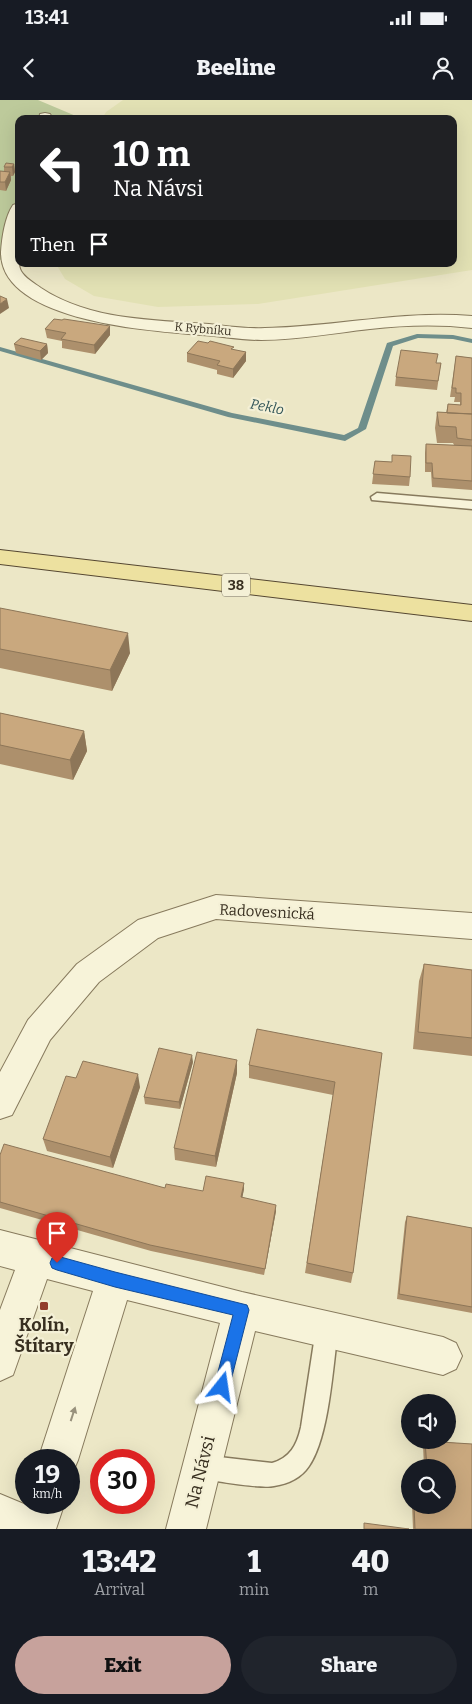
<!DOCTYPE html>
<meta charset="utf-8">
<style>
body{margin:0;font-family:Bitter,serif;background:#20242c;color:#f1f3f6;height:100vh;display:flex;flex-direction:column;font-size:19px;white-space:nowrap}
*{box-sizing:border-box;margin:0}
p{font-size:16px;color:#9ea1a6}
.icon{flex:none;width:28px;height:28px;fill:none;stroke:currentColor;stroke-width:2;stroke-linecap:round;stroke-linejoin:round}
.map{position:relative;height:1429px;overflow:hidden}
.details{display:flex;flex-direction:column;background:#171b24;flex:1}
.details>*{flex:none}
.guide{position:absolute;left:15px;top:15px;width:442px;height:152px;border-radius:10px;box-shadow:0 5px 20px #0002;background:#202124;color:#fff;overflow:hidden}
.controls{position:absolute;left:401px;top:1294px;display:grid;gap:10px}
.controls a{display:grid;place-items:center;width:55px;height:55px;border-radius:50%;background:#171b24;box-shadow:0 5px 20px #0002;font-size:25px}
.speed{position:absolute;left:15px;top:1349px;display:flex;gap:10px;font-size:25px;font-weight:700;text-align:center}
.speed>*{display:grid;place-content:center;width:65px;height:65px;border-radius:50%;background:#171b24;box-shadow:0 5px 20px #0002;line-height:1}
.speed small{font-size:12px;font-weight:400}
.speed .limit{border:8px solid #d22;background:#fff;color:#111}
.pin{position:absolute;display:grid;place-items:center;width:42px;height:42px;color:#fff;margin:-51px -21px;border-radius:50% 50% 50% 0;rotate:-45deg;box-shadow:0 0 5px #0007}
.pin .icon{rotate:45deg}
.me{position:absolute;width:55px;margin:-28px;rotate:15deg;stroke-linejoin:round;filter:drop-shadow(0 0 4px #0008)}
.turn{display:flex;align-items:center;gap:18px;height:105px;padding:0 15px;font-size:22px}
.turn .icon{width:65px;height:65px;stroke-width:2.5}
.turn b{display:block;font-size:35px;line-height:42px}
.then{display:flex;align-items:center;height:48px;padding:0 15px;background:#0003;gap:10px;font-size:19px}
.eta{display:flex;justify-content:space-evenly;align-items:center;height:85px;text-align:center}
.eta b{font-size:30px;font-weight:800;line-height:35px}
.cta{display:flex;gap:10px;margin-top:auto;padding:10px 15px}
.cta a{flex:1;height:58px;border-radius:30px;background:#c7a29c;color:#111;font-size:20px;font-weight:800;line-height:58px;text-align:center}
.cta a+a{background:#20242c;color:#f1f3f6}
.status{display:flex;justify-content:space-between;align-items:center;height:35px;padding:0 25px;background:#171b24;direction:ltr}
.status svg{height:14px;fill:currentColor}
header{display:flex;justify-content:space-between;align-items:center;height:65px;padding:0 15px;background:#171b24;font-size:22px;font-weight:800}
.map>svg:first-child{display:block}
</style>
<div class="status"><b>13:41</b><svg viewBox="0 0 49 12"><path d="M0 12V9h3v3zM5 12V6h3v6zM10 12V3h3v9zM15 12V0h3v12zM26 1h20v11H26zM47 4h2v5h-2z"/></svg></div>
<header><svg class="icon" aria-label="back" viewBox="0 0 24 24"><path d="M15 5l-7 7 7 7"/></svg>Beeline<svg class="icon" aria-label="person" viewBox="0 0 24 24"><circle cx="12" cy="8" r="4"/><path d="M4 21q1-7 8-7t8 7"/></svg></header>
<div class="map">
<svg width="472" height="1429" viewBox="0 0 472 1429">
<rect width="100%" height="100%" fill="#ece7c6"/>
<!-- farmland -->
<path fill="#e2e1b4" d="M123 0H472V170L258 204 158 207 94 196 65 179 56 164H454V19H102L106 12Z"/>
<!-- green -->
<path fill="#bdca9b" d="M0 0H38L83 19H19V153L0 160Z"/>
<g fill="none" stroke-linecap="round" stroke-linejoin="round">
<!-- stream -->
<path fill="#6e8e8b" fill-rule="evenodd" d="M417 234 453 235 472 239V243L453 239 418 238 393 246 366 329 345 341 228 317 0 251V247L232 313 344 335 358 328 387 243Z"/>
<!-- service casing -->
<g stroke="#877a5d" stroke-width="3">
<path id="service" d="M377 393 472 401V409L372 400 371 397Z
M327 1218 335 1221 338 1229C333 1266 329 1337 309 1366 301 1378 288 1384 274 1386 260 1389 218 1381 202 1379L194 1375 190 1367 194 1359 202 1355 272 1363C290 1358 297 1345 301 1327L316 1229 319 1221Z"/>
</g>
<!-- minor casing -->
<g stroke="#877a5d" stroke-width="2">
<path id="minor" d="M45 13 50 14 53 19H39L40 14Z
M19 103C19 117 15 160 21 171 25 178 34 183 41 188 89 220 152 220 209 224 227 226 246 229 265 228 335 227 401 210 472 216V228C438 224 405 225 370 229 334 233 298 240 261 240 241 240 221 236 201 235 153 231 0 222 1 152 2 137 5 117 13 105Z
M0 1130 242 1192 443 1237 456 1243 462 1256 456 1269 443 1275 255 1231 206 1429H166L220 1223 127 1200 78 1360 72 1374 69 1375V1360H38L93 1191 47 1179 13 1275 0 1281V1210L15 1170 0 1166Z
M0 1394 24 1404 26 1399V1402H65L56 1429H0Z"/>
</g>
<!-- tertiary casing -->
<g stroke="#877a5d" stroke-width="2">
<path id="tertiary" d="M216 795 472 813V839L216 819 158 838 99 882 50 940 12 1015 0 1019V972L28 920 77 864 138 820Z"/>
</g>
<!-- primary casing -->
<g stroke="#554731" stroke-width="2">
<path id="primary" d="M0 450 472 505V521L0 464Z"/>
</g>
<!-- service -->
<use href="#service" fill="#f7f3d9" fill-rule="evenodd"/>
<!-- minor -->
<use href="#minor" fill="#f7f3d9" fill-rule="evenodd"/>
<!-- tertiary -->
<use href="#tertiary" fill="#f7f3d9" fill-rule="evenodd"/>
<!-- primary -->
<use href="#primary" fill="#ede1a0" fill-rule="evenodd"/>
</g>
<!-- wall -->
<path fill="#ad906c" d="M14 64 15 72 13 76H11V80L6 91 0 90V71L4 72V67Z
M45 229 110 235 95 254 62 248V241L47 238Z
M14 244H47L48 253 41 260 16 253Z
M234 250 246 252V261L233 278 217 274V270L187 262V253Z
M456 256 472 258V390L432 387 431 372H425V353L426 344 454 345 453 343H437L435 328 437 312 446 313 448 304 460 305V302H454L455 297H450Z
M441 263 437 290 395 286 396 277Z
M375 361 391 362 410 377 409 386 372 384Z
M0 508 130 553 112 591 0 568Z
M0 613 84 631 87 651 73 680 0 664Z
M424 864 472 870V956L413 949 419 881Z
M382 953 353 1173 351 1183 305 1173 333 995 249 978V965Z
M237 960V973L216 1067 175 1060 174 1048Z
M193 962 180 1009 145 1004 144 997Z
M76 978 140 987 113 1068 47 1051 43 1039Z
M0 1055 165 1088 203 1091 244 1089 242 1098 276 1111 264 1175 151 1151 0 1108Z
M407 1116 472 1128V1213L397 1199 405 1122Z
M425 1341 472 1344V1429H413L412 1405H448V1368H424L423 1345Z"/>
<!-- shaded-wall -->
<path fill="#8d7658" d="M14 64 15 72 13 76 12 67Z
M10 72 11 80 6 91 5 82Z
M7 199 9 208 0 214V204Z
M110 226V235L95 254 94 245Z
M47 244 48 253 41 260 40 251Z
M246 252V261L233 278V269Z
M128 533 130 553 112 591 110 570Z
M84 631 87 651 73 680 70 660Z
M192 955 193 962 180 1009 179 1002Z
M237 960V973L216 1067 215 1056Z
M138 974 140 987 113 1068 110 1057Z
M244 1083V1089L241 1104V1097Z
M276 1105V1111L264 1175 265 1169Z"/>
<!-- building -->
<path fill="#c9a87e" stroke="#8d7658" d="M6 63 14 64 12 67H4Z
M0 71 10 72 5 82H0Z
M0 196 7 199 0 204Z
M54 219 62 220 64 219 110 226 94 245 61 239 66 233 45 229Z
M21 238 47 244 40 251 14 244Z
M198 241 208 243 210 241 234 247 231 249 246 252 233 269 217 265 220 261 187 253Z
M401 250 438 254 436 263H441L438 281 396 277Z
M456 256 472 258V314L447 313 448 304 461 305V293H456V288H452Z
M437 312 472 314V340L457 338 456 327 439 326Z
M426 344 472 346V381L433 378 432 363H426Z
M392 355 411 356 410 377 373 374 375 361 392 362Z
M0 508 128 533 110 570 0 549Z
M0 613 84 631 70 660 0 645Z
M424 864 472 870V938L418 932Z
M257 929 382 953 353 1173 307 1163 335 982 249 965Z
M159 948 192 955 179 1002 144 997Z
M197 952 237 960 215 1056 174 1048Z
M83 961 138 974 110 1057 43 1039 66 976 76 978Z
M4 1044 165 1088 166 1084 203 1091 206 1076 244 1083 241 1097 276 1105 265 1169 150 1145 0 1102V1055Z
M407 1116 472 1128V1207L399 1194Z
M425 1341 472 1344V1429H415L414 1405H448V1368H427Z
M364 1423 409 1429H364Z"/>
<!-- one-way arrows -->
<defs><path id="oneway-solid" d="M-6-.8H1V-3.2L6.5 0L1 3.2V.8H-6Z" transform="scale(1.25)"/></defs>
<use fill="#98917c" href="#oneway-solid" transform="translate(73 1314) rotate(-72)"/>
<!-- route -->
<path fill="#1a73e8" stroke="#114b97" d="M57 1156 115 1172 247 1205 249 1210 228 1292 222 1294 217 1292 214 1287 233 1215 115 1187 57 1170 52 1168 50 1163 52 1158Z"/>
<!-- markers -->
<rect fill="#933e2f" stroke="#f4f0d6" stroke-width="2" x="39" y="1201" width="10" height="10" rx="2.5"/>
<g text-anchor="middle" dominant-baseline="central" stroke-width="4.5" stroke-linejoin="round" paint-order="stroke">
<!-- far-street labels -->
<g font-size="12" fill="#382f20" stroke="#f4f0d6">
<text transform="translate(203 229) rotate(5)">K Rybníku</text>
</g>
<!-- far-water labels -->
<g font-size="14" font-style="italic" fill="#305457" stroke="#f4f0d6">
<text transform="translate(267 307) rotate(11)">Peklo</text>
</g>
<!-- shield labels -->
<rect fill="#f4f0d6" stroke="#706957" stroke-width="1" x="222" y="473.5" width="28" height="23" rx="4"/>
<g font-size="14" font-weight="bold" fill="#382f20">
<text x="236" y="485">38</text>
</g>
<!-- street labels -->
<g font-size="15" fill="#382f20" stroke="#f4f0d6">
<text transform="translate(267 812) rotate(3)">Radovesnická</text>
</g>
<!-- near-poi labels -->
<g font-size="18" font-weight="bold" fill="#382f20" stroke="#f4f0d6">
<text x="44" y="1225">Kolín,<tspan x="44" dy="21">Štítary</tspan></text>
</g>
<!-- near-street labels -->
<g font-size="18" fill="#382f20" stroke="#f4f0d6">
<text transform="translate(200 1372) rotate(-76)">Na Návsi</text>
</g>
</g>
</svg>
<div class="controls">
<a><svg class="icon" aria-label="sound" viewBox="0 0 24 24"><path d="M4 9h4l5-4v14l-5-4H4zM17 9q2 3 0 6"/></svg></a>
<a><svg class="icon" aria-label="search" viewBox="0 0 24 24"><circle cx="10" cy="10" r="6"/><path d="M15 15l6 6"/></svg></a>
</div>
<div class="speed"><div>19<small>km/h</small></div><div class="limit">30</div></div>
<div class="pin" style="left:57px;top:1163px;background:#d93025"><svg class="icon" aria-label="arrive" viewBox="0 0 24 24"><path d="M6 21V4h12l-3 4 3 4H6"/></svg></div>
<svg class="me" style="left:222px;top:1287px" viewBox="-20 -20 40 40"><path d="M0-17L14 15 0 8-14 15z" fill="#1a73e8" stroke="#fff" stroke-width="4"/></svg>
<div class="guide">
<div class="turn"><svg class="icon" aria-label="left" viewBox="0 0 24 24"><path d="M17 20v-9H6M10 6l-5 5 5 5"/></svg><div><b>10 m</b>Na Návsi</div></div>
<div class="then">Then<svg class="icon" aria-label="arrive" viewBox="0 0 24 24"><path d="M6 21V4h12l-3 4 3 4H6"/></svg></div>
</div>
</div>
<section class="details">
<div class="eta">
<div><b>13:42</b><p>Arrival</p></div>
<div><b>1</b><p>min</p></div>
<div><b>40</b><p>m</p></div>
</div>
<div class="cta"><a>Exit</a><a>Share</a></div>
</section>
